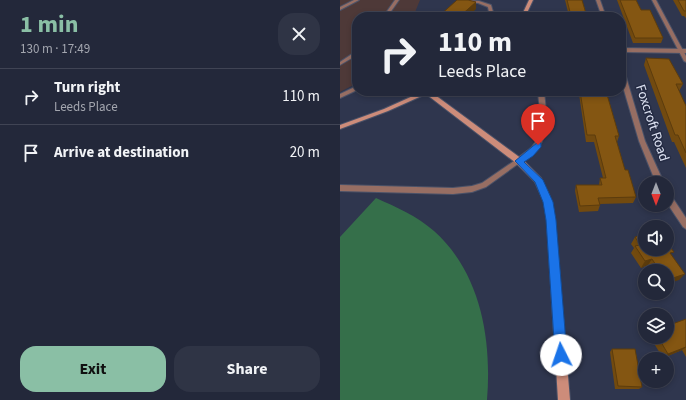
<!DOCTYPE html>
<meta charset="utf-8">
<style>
body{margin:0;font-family:"Source Sans 3",sans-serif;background:#2f3445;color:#f1f3f6;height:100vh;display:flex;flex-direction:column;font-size:15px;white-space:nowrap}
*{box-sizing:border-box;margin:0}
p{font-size:13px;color:#a3a6af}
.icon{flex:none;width:22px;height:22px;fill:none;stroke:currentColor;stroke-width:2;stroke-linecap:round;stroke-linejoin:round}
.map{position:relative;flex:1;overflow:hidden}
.panel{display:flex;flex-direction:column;background:#23283a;width:340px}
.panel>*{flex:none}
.hud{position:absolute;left:12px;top:12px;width:274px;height:84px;border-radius:16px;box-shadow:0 2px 6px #0003,0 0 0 1px #404454;background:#23283a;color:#f1f3f6;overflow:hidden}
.needle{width:26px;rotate:180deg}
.controls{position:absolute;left:298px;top:176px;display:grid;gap:8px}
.controls a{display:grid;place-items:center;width:36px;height:36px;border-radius:50%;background:#23283a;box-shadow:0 2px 6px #0003,0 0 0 1px #404454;font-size:20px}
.pin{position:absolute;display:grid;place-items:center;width:34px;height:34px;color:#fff;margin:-41px -17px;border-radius:50% 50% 50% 0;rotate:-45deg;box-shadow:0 0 4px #0007}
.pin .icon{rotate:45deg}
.me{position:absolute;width:44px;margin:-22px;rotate:356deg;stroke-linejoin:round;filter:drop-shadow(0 0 3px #0008)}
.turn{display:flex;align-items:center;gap:14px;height:84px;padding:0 20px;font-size:18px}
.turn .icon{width:52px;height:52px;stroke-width:2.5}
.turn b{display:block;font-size:28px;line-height:34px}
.round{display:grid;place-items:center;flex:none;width:42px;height:42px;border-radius:16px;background:#2f3445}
.headline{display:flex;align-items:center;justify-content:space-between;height:68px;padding:0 20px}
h1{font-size:24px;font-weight:700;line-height:30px;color:#8abfa5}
.button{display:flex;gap:8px;margin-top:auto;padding:8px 20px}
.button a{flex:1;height:46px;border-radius:16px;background:#8abfa5;color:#111;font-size:16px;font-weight:700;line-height:46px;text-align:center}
.button a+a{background:#2f3445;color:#f1f3f6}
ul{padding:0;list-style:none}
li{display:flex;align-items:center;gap:12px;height:56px;padding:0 20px;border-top:1px solid #404454}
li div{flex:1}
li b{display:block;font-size:15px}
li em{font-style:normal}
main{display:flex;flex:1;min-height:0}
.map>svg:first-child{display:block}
</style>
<main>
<section class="panel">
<div class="headline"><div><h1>1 min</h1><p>130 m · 17:49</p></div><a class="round"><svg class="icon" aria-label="close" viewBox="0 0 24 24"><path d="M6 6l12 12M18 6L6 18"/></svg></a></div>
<ul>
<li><svg class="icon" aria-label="right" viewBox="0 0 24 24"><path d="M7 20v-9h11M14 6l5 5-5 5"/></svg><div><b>Turn right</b><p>Leeds Place</p></div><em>110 m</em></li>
<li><svg class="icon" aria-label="arrive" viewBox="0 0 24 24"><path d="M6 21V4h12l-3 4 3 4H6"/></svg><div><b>Arrive at destination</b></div><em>20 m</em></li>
</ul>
<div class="button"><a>Exit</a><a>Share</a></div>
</section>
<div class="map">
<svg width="346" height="400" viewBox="0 0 346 400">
<rect width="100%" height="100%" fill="#2f364e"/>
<!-- commercial -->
<path fill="#4e3938" d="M0 0H80L73 17H17V83L0 92Z"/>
<!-- green -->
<path fill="#356f4a" d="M36 198C56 207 77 216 94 231 141 273 152 340 147 400H0V237Z"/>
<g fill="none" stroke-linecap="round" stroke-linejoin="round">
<!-- lane casing -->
<g stroke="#4b5268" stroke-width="2">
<path id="lane" d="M14 0H19L0 10V7Z
M55 0H59L47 17H43Z
M125 0 139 1 151 5 153 12 148 17H144L149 12 148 7 138 3 125 2Z
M312 0H316L346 56V62L344 61Z
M15 52H17V55L0 65V62Z
M17 86V90L0 98V94Z
M177 159H181L182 161 146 187 132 192 113 194 0 191V185L113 188 132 186 142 183Z"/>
</g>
<!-- street casing -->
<g stroke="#4b5268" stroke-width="2">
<path id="street" d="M256 0H260L266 17H262Z
M281 48 346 49V53L281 52Z
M281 68 284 70 305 141 324 183H316L299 141 281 80Z
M198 91H204C206 113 211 135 194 153 190 157 185 162 179 164L175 161C180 155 187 152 192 147 205 132 199 108 198 91Z
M327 193 330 194 346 218V229L343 227 327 203Z"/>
</g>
<!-- secondary casing -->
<g stroke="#4b5268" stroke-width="2">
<path id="secondary" d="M189 0H193L185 17H181Z
M84 91H92L91 92 182 159 201 178 212 202 215 221 230 400H218L207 221 204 202 195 182 176 163 86 94 48 111 0 129V125L44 109Z"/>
</g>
<!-- lane -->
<use href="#lane" fill="#976e63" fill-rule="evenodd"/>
<!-- street -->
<use href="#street" fill="#976e63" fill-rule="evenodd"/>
<!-- secondary -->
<use href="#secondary" fill="#cd8c7a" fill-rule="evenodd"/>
</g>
<!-- wall -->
<path fill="#724a0f" d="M225 0H242L247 17H227L228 12Z
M277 0H296L301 10 323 38 321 43H293Z
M333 0H346V18L344 16H342Z
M306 58 343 84 339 91 346 106V168L334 142H332L304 65Z
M233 91H266L279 136 277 142 285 170 296 197 293 203 260 204V205L258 211 239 212 235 191 236 185H259L260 178H263L254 142H246L239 94H234Z
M295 237 332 255 339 280 327 271H312L308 265 301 268 291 253 294 248 291 244Z
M346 319V357L342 350 323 358 310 337H327Z
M272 349 302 387 299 389H275L270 352Z"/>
<!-- shaded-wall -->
<path fill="#5c3c0d" d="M136 2V9L128 17H119Z
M312 259 308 265 301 268 305 261Z
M345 274 339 280 327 284V280Z
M346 347 342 350 323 358 328 354Z"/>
<!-- building -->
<path fill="#845612" stroke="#5c3c0d" d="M117 0H128L136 2 119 17H98Z
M227 0H242L247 17H228V12H230Z
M280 0H296L301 10H310L323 38H295Z
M338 0H346V11H344Z
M306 58 329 59 343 84H336L346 106V153L338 135H335Z
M240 91H266L279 136H275L285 170H288L296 197 258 198 260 205 240 206 236 185H262L260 178H266L255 135H247Z
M305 234V249H327V243L334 252 330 253 345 274 327 280V271H320L312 259 305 261 295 246 300 245 295 237Z
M346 319V347L328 354 318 337H327V326Z
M272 349H295L302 387 278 386Z"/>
<!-- route -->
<path fill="#1a73e8" stroke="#114b97" d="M198 142 201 143V147L193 156 184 162 203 180 213 202 216 220 227 355 225 359 221 361 217 359 215 355 206 220 203 202 195 182 175 161Z"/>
<g text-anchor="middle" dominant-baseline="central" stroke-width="3" stroke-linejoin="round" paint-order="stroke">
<!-- street labels -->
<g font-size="14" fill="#dde2f2" stroke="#252c44">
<text transform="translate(312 123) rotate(72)">Foxcroft Road</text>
</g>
</g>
</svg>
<div class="controls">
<a><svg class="needle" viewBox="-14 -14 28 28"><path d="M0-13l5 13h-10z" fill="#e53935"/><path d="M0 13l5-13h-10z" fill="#a3a6af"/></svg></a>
<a><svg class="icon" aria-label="sound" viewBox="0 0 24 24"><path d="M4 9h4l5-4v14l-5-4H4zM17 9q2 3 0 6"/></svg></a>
<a><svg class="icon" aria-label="search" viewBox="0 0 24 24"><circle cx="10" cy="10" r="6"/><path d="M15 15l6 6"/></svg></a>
<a><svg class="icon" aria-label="layers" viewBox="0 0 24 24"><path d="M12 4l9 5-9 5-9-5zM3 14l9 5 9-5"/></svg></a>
<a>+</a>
</div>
<div class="pin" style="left:198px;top:145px;background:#d93025"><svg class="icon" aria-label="arrive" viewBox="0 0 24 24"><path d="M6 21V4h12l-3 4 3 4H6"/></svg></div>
<svg class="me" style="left:221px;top:355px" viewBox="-20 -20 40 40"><circle r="19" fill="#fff"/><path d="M0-13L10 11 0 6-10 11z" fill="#1a73e8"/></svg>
<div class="hud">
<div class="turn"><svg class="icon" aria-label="right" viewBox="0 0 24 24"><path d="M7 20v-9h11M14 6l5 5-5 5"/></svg><div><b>110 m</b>Leeds Place</div></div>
</div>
</div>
</main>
